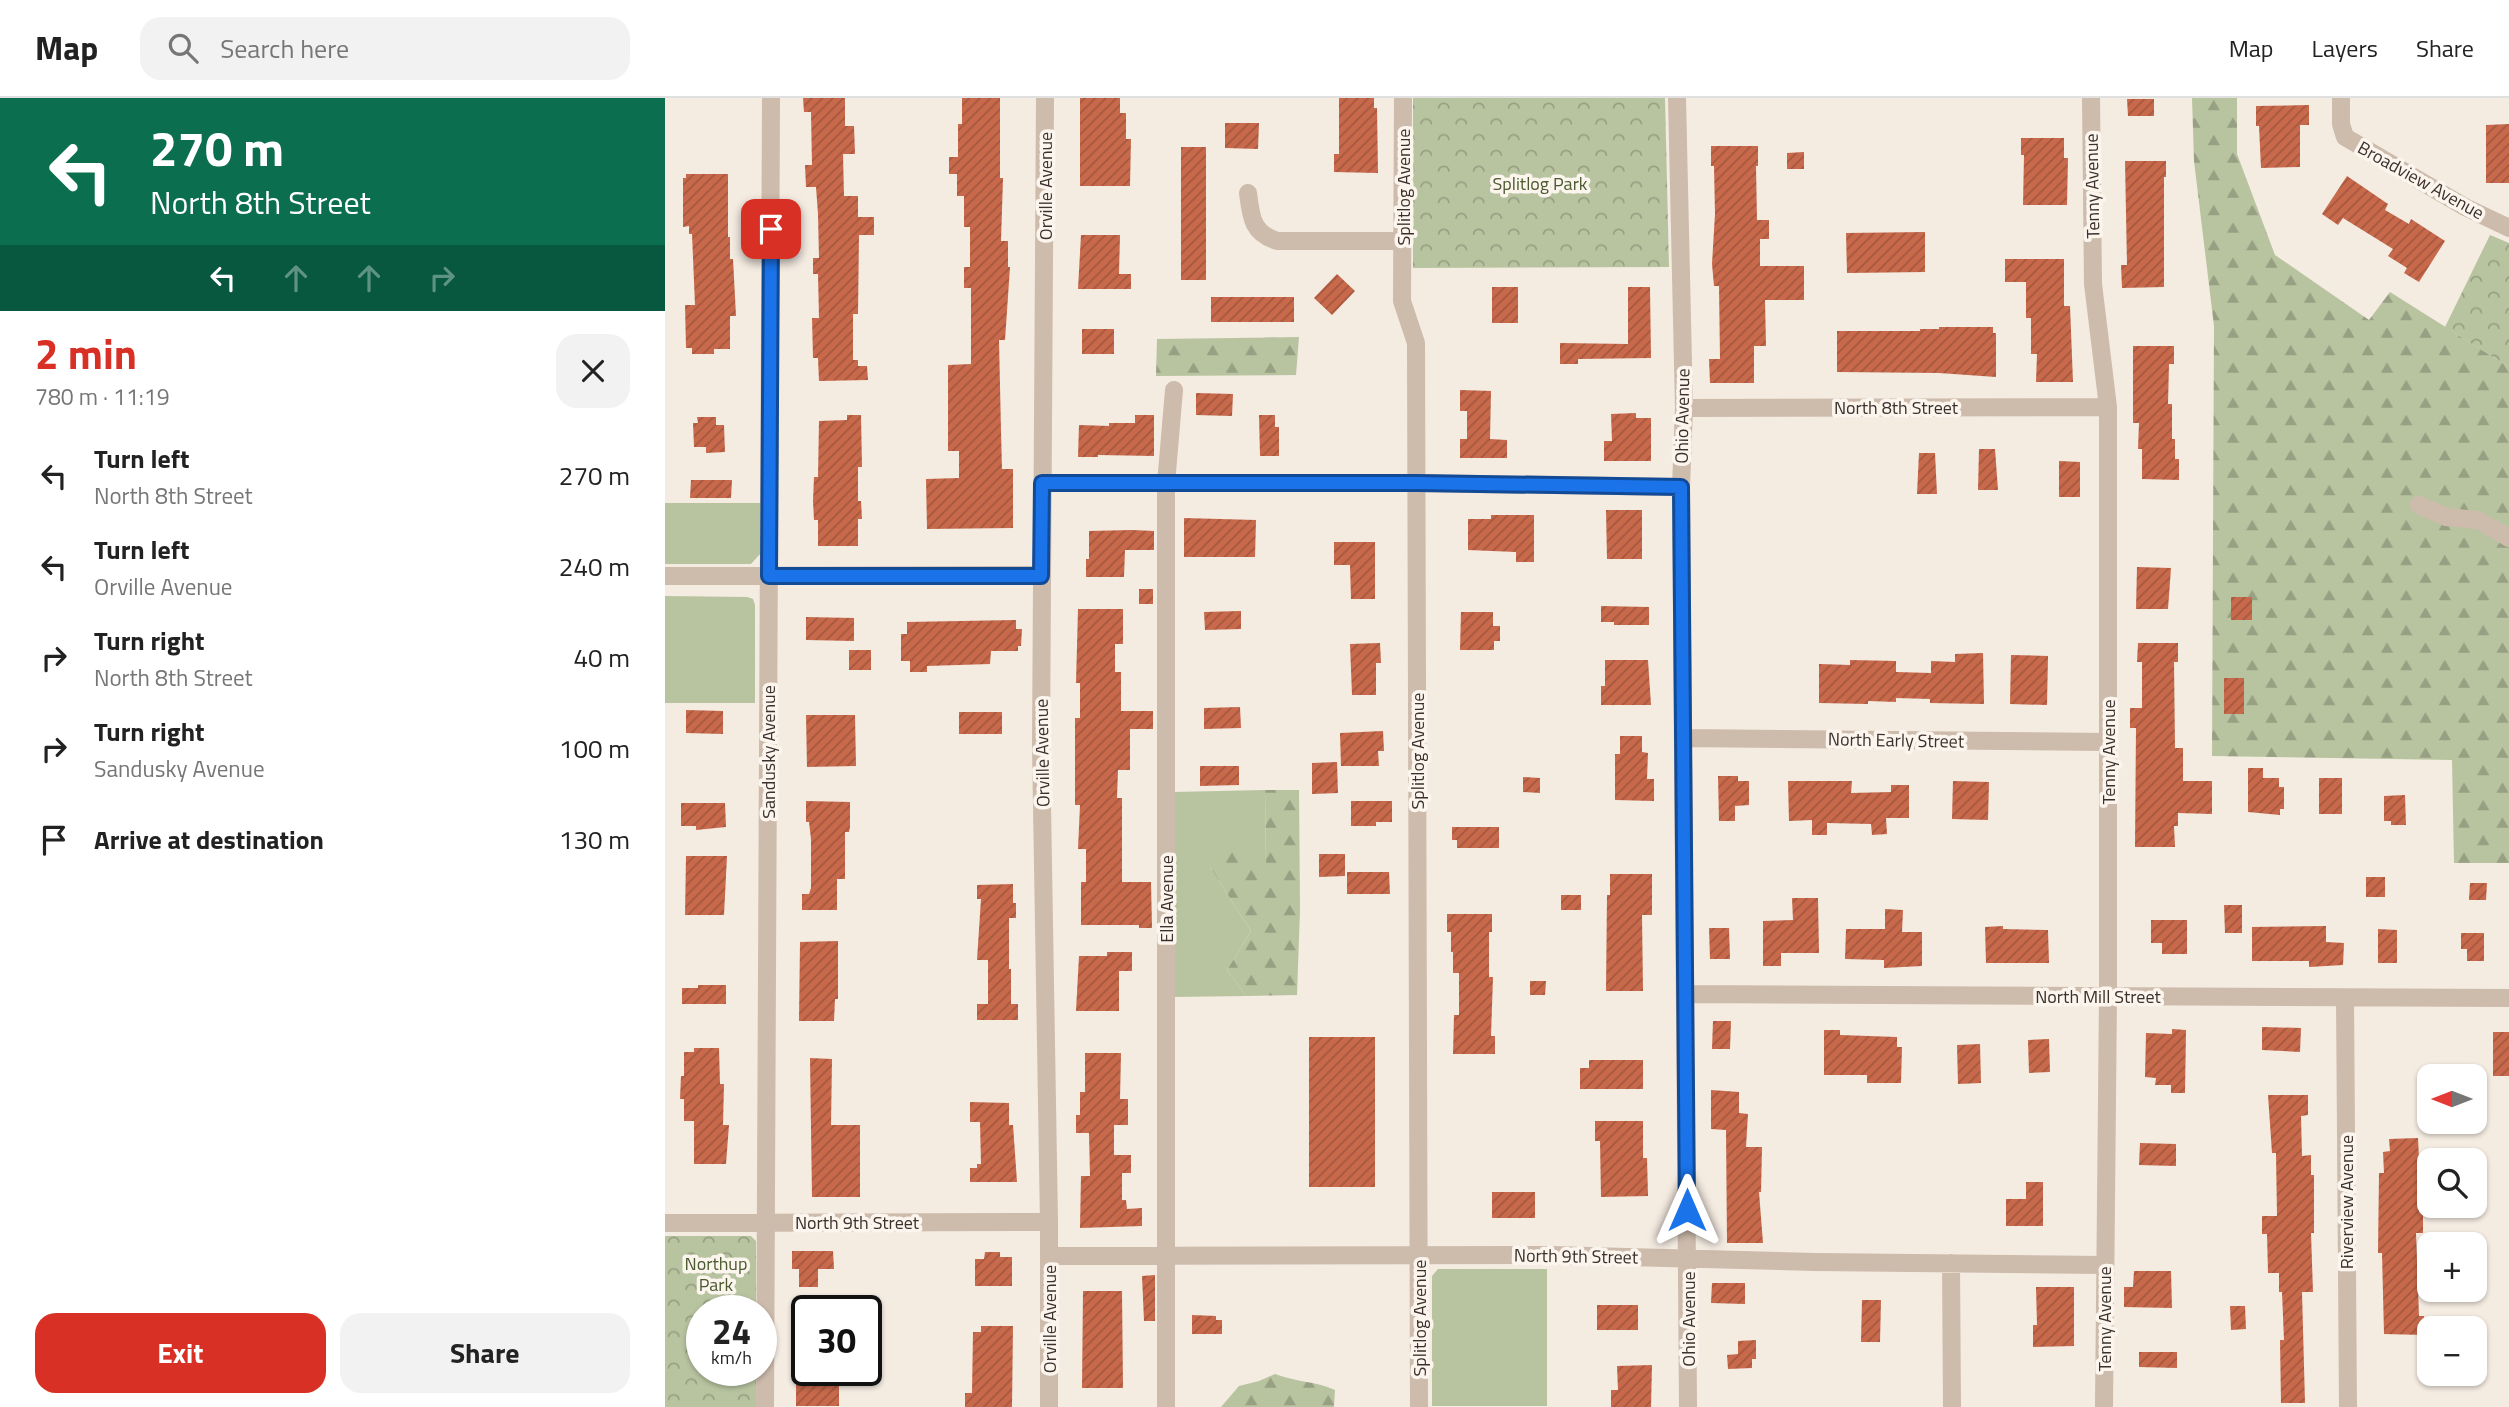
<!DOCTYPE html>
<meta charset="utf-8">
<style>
body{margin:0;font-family:"Titillium Web",sans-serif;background:#f2f2f2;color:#222;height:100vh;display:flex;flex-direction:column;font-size:26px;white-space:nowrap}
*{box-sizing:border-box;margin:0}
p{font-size:23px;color:#767676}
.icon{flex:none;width:38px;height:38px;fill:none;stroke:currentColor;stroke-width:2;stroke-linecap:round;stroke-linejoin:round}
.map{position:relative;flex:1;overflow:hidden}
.side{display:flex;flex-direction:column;background:#fff;width:665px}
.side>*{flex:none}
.banner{background:#0b6e4f;color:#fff;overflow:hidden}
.needle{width:46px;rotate:270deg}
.fabs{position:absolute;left:1752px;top:966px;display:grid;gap:14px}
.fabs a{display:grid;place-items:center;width:70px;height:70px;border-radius:14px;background:#fff;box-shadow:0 2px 5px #0004;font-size:35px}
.speed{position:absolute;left:21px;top:1197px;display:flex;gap:14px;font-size:35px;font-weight:700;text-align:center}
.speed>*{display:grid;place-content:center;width:91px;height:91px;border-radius:50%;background:#fff;box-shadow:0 2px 5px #0004;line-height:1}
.speed small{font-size:18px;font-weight:400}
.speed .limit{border:4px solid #111;border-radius:10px;background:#fff;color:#111}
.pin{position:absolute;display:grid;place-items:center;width:60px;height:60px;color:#fff;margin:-30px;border-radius:14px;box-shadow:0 4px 10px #0006}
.me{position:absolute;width:77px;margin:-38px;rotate:0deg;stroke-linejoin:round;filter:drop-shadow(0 0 5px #0008)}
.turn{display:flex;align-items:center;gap:24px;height:147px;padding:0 35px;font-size:32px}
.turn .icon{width:91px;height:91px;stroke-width:2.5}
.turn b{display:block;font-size:49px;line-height:60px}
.lanes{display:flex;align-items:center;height:66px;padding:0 35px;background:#0003;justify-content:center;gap:35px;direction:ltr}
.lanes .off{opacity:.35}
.round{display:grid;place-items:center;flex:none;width:74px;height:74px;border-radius:21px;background:#f2f2f2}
.headline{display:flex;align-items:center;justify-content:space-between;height:119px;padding:0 35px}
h1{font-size:42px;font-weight:700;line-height:52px;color:#d93025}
.button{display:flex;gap:14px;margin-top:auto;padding:14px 35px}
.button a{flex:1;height:80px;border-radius:21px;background:#d93025;color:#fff;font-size:28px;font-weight:700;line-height:80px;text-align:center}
.button a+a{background:#f2f2f2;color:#222}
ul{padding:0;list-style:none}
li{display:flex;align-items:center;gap:21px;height:91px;padding:0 35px}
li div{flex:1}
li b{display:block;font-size:26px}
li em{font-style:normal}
header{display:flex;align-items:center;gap:42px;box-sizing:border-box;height:98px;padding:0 35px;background:#fff;border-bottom:2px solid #e0e0e0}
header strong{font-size:33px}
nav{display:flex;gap:38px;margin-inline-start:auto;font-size:24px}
.search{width:490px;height:63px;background:#f2f2f2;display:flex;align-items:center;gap:18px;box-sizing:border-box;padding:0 24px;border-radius:21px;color:#767676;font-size:26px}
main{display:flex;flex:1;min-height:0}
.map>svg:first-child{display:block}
</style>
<header>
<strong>Map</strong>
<div class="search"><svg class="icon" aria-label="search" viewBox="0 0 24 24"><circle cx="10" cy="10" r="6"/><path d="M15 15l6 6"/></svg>Search here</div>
<nav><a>Map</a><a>Layers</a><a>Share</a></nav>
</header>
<main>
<section class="side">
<div class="banner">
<div class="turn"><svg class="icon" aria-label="left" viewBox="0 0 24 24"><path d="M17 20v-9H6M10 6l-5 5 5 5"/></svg><div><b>270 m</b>North 8th Street</div></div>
<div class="lanes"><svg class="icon" aria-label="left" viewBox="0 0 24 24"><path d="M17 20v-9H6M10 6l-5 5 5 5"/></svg><svg class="icon off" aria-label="ahead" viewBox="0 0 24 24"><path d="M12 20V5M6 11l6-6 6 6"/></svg><svg class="icon off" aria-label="ahead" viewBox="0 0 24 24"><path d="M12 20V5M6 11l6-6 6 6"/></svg><svg class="icon off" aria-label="right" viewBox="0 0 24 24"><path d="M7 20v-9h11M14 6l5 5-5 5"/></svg></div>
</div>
<div class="headline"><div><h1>2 min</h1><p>780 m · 11:19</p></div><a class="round"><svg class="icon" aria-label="close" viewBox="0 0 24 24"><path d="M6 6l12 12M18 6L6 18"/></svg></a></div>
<ul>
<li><svg class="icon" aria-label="left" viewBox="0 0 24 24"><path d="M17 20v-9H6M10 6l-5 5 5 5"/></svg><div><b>Turn left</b><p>North 8th Street</p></div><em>270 m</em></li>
<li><svg class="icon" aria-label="left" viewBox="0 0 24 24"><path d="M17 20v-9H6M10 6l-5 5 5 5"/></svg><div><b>Turn left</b><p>Orville Avenue</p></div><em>240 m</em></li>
<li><svg class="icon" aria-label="right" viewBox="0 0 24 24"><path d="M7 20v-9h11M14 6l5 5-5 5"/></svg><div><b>Turn right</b><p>North 8th Street</p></div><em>40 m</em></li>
<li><svg class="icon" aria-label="right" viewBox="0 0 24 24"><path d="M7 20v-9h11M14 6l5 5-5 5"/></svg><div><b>Turn right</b><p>Sandusky Avenue</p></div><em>100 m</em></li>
<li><svg class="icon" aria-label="arrive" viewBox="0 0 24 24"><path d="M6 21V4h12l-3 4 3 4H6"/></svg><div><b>Arrive at destination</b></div><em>130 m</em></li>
</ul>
<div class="button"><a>Exit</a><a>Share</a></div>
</section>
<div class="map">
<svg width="1844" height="1309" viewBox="0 0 1844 1309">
<defs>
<pattern id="forest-firs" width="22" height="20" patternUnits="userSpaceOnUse" patternTransform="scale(1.75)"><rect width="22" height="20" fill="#b8c4a0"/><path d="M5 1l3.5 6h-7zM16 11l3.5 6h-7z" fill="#97a083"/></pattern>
<pattern id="park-crowns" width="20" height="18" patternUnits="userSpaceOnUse" patternTransform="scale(1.75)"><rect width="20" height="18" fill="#b8c4a0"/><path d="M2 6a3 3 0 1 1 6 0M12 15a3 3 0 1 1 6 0" fill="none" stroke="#97a083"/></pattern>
<pattern id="building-hatch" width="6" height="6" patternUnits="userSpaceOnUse" patternTransform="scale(1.75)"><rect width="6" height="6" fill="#c8694b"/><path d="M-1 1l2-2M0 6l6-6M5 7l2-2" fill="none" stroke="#a4573f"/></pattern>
</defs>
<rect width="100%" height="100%" fill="#f4ebe1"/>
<!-- grass -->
<path fill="#b8c4a0" d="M0 405H96V455L86 466H0Z
M0 498 82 499 88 501 90 507V605H0Z
M600 692 601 768 545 769 586 833 562 872 581 898 507 899 508 694Z
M773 1171H882V1308H767V1178Z"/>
<!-- forest -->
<path fill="url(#forest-firs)" d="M1527 0H1572V56L1610 157 1704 222 1725 194 1844 269V765H1789L1787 662 1547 658 1549 228 1529 63Z
M634 239 631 277 491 278 492 241Z
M600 692H634L635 812 632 897 581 898 562 872 586 833 545 769 566 747 601 768Z
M610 1276C630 1284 650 1283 670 1292L669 1309H556L574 1288 594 1283Z"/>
<!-- park -->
<path fill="url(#park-crowns)" d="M748 0H1000L1004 169 748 170Z
M1825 137 1844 145V269L1780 229Z
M0 1138H86L91 1143V1213H37V1272H91V1309H0Z"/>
<!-- building -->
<path fill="url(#building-hatch)" d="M138 0H180V28H189L190 56H178L179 98H193V119H209V137H194L193 216H188V262H193V268H202L203 282 154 283 153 260H148L147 220H154L153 176H148V160H154L153 116 151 89H141L140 67H147L146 14H139Z
M297 0H335V80H338L336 143H343V169H345L340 242H334L336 333 337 371H348V430L262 431 261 381 294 380V353H283V267L306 266V190H299V169H305V129H299V98H292V76H284V59H293V26H297Z
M415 0H455V15H461V41H466L465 88H415Z
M674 0H709V10H712L713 75 669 74V56H674Z
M1462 1H1489V18H1463Z
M1644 7V27H1635V69L1596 70 1594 28H1591V8Z
M560 25H594L593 51 560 50Z
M1844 26V85H1821V27Z
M1356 40H1399V60H1403L1402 107H1358L1359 57H1356Z
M1046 48H1093V68H1091L1092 122H1104V141H1095V168H1139V202H1100L1101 248H1089V285H1045L1044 261H1055L1054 188H1049L1047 166 1050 116 1049 68H1046Z
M516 49H541V182H516Z
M1139 54V71H1122V55Z
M1460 63H1501V79H1499V189L1457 190 1456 167H1462Z
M21 76H63V139H65V161H68L71 218H65V251H49V256H27V250H21L20 207H30L27 136H24V128L18 129V80H21Z
M1682 78 1723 106 1720 112 1744 126 1746 121 1780 143 1754 184 1739 175 1742 170 1723 158 1728 151 1678 120 1673 127 1657 116Z
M1260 134V174L1182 175 1181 135Z
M416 137H455L454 176H466V191H413Z
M1340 161H1399V208H1405L1408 284H1371L1372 256H1366V220H1361V184H1340Z
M672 176 690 193 667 217 649 200Z
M827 189H853V225H827Z
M963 189H985L986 260 913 261V266H895V245L963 246Z
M546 199H629V224H546Z
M1274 229H1328V235H1331V279L1274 275 1172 274V233H1255V231H1274Z
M417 231H449V256H417Z
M1468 248H1509V266H1504L1503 306H1507V341H1510V361H1514V382L1477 381V351H1473L1474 325H1468Z
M795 292 826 293 825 341 842 342V360H795V341H802V313H795Z
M531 295 568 296 567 318 531 317Z
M971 315V320H986V363H939V343H947L946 316Z
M182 317H196L197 369H193V403H196L197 421H193V448H153V422H149L148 403 149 379H153L154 323 182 322Z
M470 317H489V358L433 357V359H413L414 327 444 328V325H470Z
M594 317H610V329H614V358H595Z
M32 319H51V327H59L60 354 41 355V349H29L28 325H33Z
M1314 351H1330L1333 392H1313Z
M1254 355H1270L1272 396H1252Z
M1394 363 1415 364V399H1394Z
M26 382H67L66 400H25Z
M941 412H977V461H942Z
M826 417H869V464H851V454L803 452V421H826Z
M519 420 591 422 590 459H519Z
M467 432 489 433V452H460L459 479H421V461H424V433Z
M669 444H710V501H686L685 467H669Z
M1472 469 1506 470 1503 511H1471Z
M474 491H488V506H474Z
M1566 499H1587V522H1566Z
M936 508 984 509V527H949V524H936Z
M413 511H458V546H450V574H456V613H488V631H465V672H453L452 700H457V784H486L487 830H474V827H416V784H421V751H413L415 707H410V620H415V585H411Z
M576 513V531L540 532 539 514Z
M796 514H828V528H835V543H829V552H795Z
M141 519 189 520V543L141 542Z
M351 522V531H357L356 548H353V553H326L325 566 262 568V574H245V563H236V536H242V524Z
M715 545 716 565H711V597H687L685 546Z
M1473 545H1513V564H1509L1510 650H1518V683H1547V716L1513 715V728H1509L1510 749H1470L1471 630H1465V610H1477V564H1472Z
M184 552H206V572H184Z
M1318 555 1319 606 1265 605V601L1231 600V604L1203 603V606L1154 605V566L1185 567V562L1231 563V574L1266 575V563L1290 564V556Z
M1346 557 1383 558 1382 607 1345 606Z
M940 562H983L986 607H936V588H940Z
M1559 580H1579V616H1559Z
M575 609 576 630 539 631V610Z
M21 612 58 613V636L21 635Z
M294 614H337V636H294Z
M141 617H190L191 668 142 669Z
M718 633 719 653H713L714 668H676L675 635Z
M955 638H977V654L983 655 982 681H989V703L950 702V656H955Z
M672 664 673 695 647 696V665Z
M535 668H574V687L535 688Z
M1583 670H1598V680H1614V689H1619V711H1615V717L1583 714Z
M1053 678H1073V683H1084V707L1070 708V723H1054Z
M858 679 875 680V695L858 694Z
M1654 680H1677V716H1654Z
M1123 683H1187L1186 695 1226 694V687H1244V720H1221L1222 736 1207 737 1206 726 1162 725V737H1147V722L1124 723Z
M1288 683 1324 684 1323 722 1287 721Z
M1740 697 1741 727H1726V723H1719V698Z
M141 703 185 704V729L184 734H180V781H172V812H137V796H144L146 790V741L144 724H141Z
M686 703H727V724H711V728H686Z
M16 705H60L61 729 31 732V728H16Z
M787 729H834V750H792V742H787Z
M654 756H680V778L654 779Z
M21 758H62L59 817H20Z
M682 774H724L725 796H682Z
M945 776H987V817H977L978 893H941L942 797H945Z
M1701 779H1720V799H1701Z
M1805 785H1822L1821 802H1804Z
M348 786V805H351V820H344V871H346V906H353V922H312V906H323V862H312L316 801H312V787Z
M896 797H916V812H896Z
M1127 800H1153L1154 855H1116V868H1098V823L1128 822Z
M1559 807H1577V835H1560Z
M1220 811 1238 812 1237 834H1257V868L1219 870V862L1180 861 1181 831H1220Z
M782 816H827V834H824V879H828L826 938H830V956H788L789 917H794V875H788V854H786V834H782Z
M1486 822H1522V856H1497V845H1486Z
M1338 828V831L1383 832 1384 865H1321L1320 829Z
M1661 828V844L1679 845 1678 867 1644 869V863H1587V829Z
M1044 830H1064L1065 861H1045Z
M1713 831 1732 832V865H1713Z
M1796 835H1819V863H1802V851H1796Z
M173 843V901H170L169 923H134L135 844Z
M442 854H467V873H454V913H411L414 858H442Z
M865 883H881L880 897H865Z
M33 887H61V906H17V890H33Z
M1048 923H1066L1065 951H1047Z
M1597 929 1636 930 1635 954 1597 952Z
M1507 931 1521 932 1520 995H1506V987H1490L1491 980 1480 979 1481 935 1507 936Z
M1159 932H1175V937L1232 939V949H1237L1236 985H1202V977H1159Z
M1828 934H1844V978H1828Z
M644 939H710V1089H644Z
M1384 941 1385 974 1364 975 1363 942Z
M1315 946 1316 985 1293 986 1292 947Z
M29 950H54L55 986H59L58 1027H64L61 1066H29V1023H19V1001H15L16 978H19V954H29Z
M420 955H456L455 1001H463V1027H449V1057H466V1075H457V1102H461L462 1111 477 1110V1128L415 1130 416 1078H425L424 1035H411V1017H415V994H420Z
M145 960 167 961 166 1027H195V1099H147Z
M924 962H978V991H915V970H924Z
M1046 992 1074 994V1015L1083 1016 1081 1049H1097L1096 1094H1094L1098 1145H1062L1061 1032 1046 1031Z
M1603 997H1643V1017L1636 1018 1637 1058 1646 1057V1077H1649V1135H1646L1648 1194H1637L1640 1305H1616L1615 1242H1619L1617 1194H1614V1175H1603L1602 1136H1597V1118H1612L1611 1055H1607Z
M305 1004 344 1005V1027H348L352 1084H305V1070H312V1066H316L315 1024H305Z
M930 1023H978V1060H982L983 1098 936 1099 935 1043H930Z
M1753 1040 1754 1061H1762L1760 1115H1758V1135H1751L1754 1218H1759V1237L1719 1236 1717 1155H1713L1714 1075H1719L1718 1054 1725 1053 1724 1041Z
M1475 1045 1511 1046V1068L1474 1067Z
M1361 1084H1378V1128H1341V1101H1361Z
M827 1094H870V1120H827Z
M127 1153H168L169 1171H153V1189H134V1171H127Z
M320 1154H335V1159H347V1188H310V1161H319Z
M1469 1173H1506L1507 1210 1459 1209V1189H1468Z
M490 1177V1223H479L477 1178Z
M1047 1185H1080V1206L1046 1205Z
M1371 1189H1409V1248L1368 1249V1227H1372Z
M418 1193H457L458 1290H417Z
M1197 1202H1216L1215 1244H1196Z
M932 1207H973V1232H932Z
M1565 1208H1580L1581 1231 1566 1232Z
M527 1217 551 1218V1222H557V1236H527Z
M316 1228H348L347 1309H300V1295H307L308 1234H316Z
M1091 1242V1261H1087V1270L1063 1271 1062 1257 1073 1256V1243Z
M1474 1254H1512V1270L1474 1269Z
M987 1267 986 1309H946V1292H953L952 1268Z
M131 1287H174V1308H131Z"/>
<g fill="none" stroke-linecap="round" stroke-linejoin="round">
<!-- street -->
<path stroke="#cdbbac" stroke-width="18" d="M380 0 376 648 384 1124V1309
M738 0 737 203 751 245 754 1309
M1012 0 1019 310 1016 389 1023 1309
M1426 0 1428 186 1443 309V898L1439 1309
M1676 0V26L1680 39 1800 109 1844 130
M583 95C586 119 587 135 612 143H738
M1019 310 1443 309
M377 385H752L1016 389
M1754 407 1781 419 1813 422 1844 440
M0 478 376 477
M1019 640 1443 644
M1021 896 1844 900
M1680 900 1683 1309
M0 1125 384 1124
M384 1158 886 1157 1150 1164 1439 1167
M1286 1165 1287 1309
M100 1309 106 0
M501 1309V386L509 292"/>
</g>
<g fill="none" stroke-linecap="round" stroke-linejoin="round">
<!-- route casing -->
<g stroke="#114b97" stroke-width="18">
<path id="route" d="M106 131 104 478H376L377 385H752L1016 389 1022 1112"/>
</g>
<!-- route -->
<use href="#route" stroke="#1a73e8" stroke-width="12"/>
</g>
<g text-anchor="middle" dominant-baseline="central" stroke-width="7" stroke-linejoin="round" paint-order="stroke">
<!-- street labels -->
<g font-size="18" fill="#3b302b" stroke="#fbf5ee">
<text transform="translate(1756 82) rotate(29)">Broadview Avenue</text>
<text transform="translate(380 88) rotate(-90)">Orville Avenue</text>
<text transform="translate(1427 88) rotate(-91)">Tenny Avenue</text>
<text transform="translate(738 89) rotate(-90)">Splitlog Avenue</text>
<text x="1231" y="309">North 8th Street</text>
<text transform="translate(1017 318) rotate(-89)">Ohio Avenue</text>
<text transform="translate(1231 642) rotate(1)">North Early Street</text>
<text transform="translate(752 653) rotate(-90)">Splitlog Avenue</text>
<text transform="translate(103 654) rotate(-90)">Sandusky Avenue</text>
<text transform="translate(1443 654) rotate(-90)">Tenny Avenue</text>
<text transform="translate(377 655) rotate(-91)">Orville Avenue</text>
<text transform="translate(501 801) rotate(-90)">Ella Avenue</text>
<text x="1433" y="898">North Mill Street</text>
<text transform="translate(1681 1104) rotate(-90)">Riverview Avenue</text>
<text x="192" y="1124">North 9th Street</text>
<text transform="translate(911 1158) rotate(1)">North 9th Street</text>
<text transform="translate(754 1220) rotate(-90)">Splitlog Avenue</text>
<text transform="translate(384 1221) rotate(-90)">Orville Avenue</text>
<text transform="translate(1023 1221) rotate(-90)">Ohio Avenue</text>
<text transform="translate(1439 1221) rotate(-90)">Tenny Avenue</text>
</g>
<!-- park labels -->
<g font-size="18" fill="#4a5a2e" stroke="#fbf5ee">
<text x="875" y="85">Splitlog Park</text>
<text x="51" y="1165">Northup<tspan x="51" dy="21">Park</tspan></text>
</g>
</g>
</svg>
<div class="fabs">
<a><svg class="needle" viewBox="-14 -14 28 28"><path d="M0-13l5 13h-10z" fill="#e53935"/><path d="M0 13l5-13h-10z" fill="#767676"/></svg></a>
<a><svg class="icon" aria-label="search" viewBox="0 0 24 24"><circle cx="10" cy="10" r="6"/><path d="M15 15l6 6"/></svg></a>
<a>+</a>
<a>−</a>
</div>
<div class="speed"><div>24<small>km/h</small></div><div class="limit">30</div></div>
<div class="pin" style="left:106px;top:131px;background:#d93025"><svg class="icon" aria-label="arrive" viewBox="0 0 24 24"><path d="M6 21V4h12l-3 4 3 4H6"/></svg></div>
<svg class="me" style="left:1022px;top:1112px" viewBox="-20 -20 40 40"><path d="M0-17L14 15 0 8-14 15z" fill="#1a73e8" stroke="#fff" stroke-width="4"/></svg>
</div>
</main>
